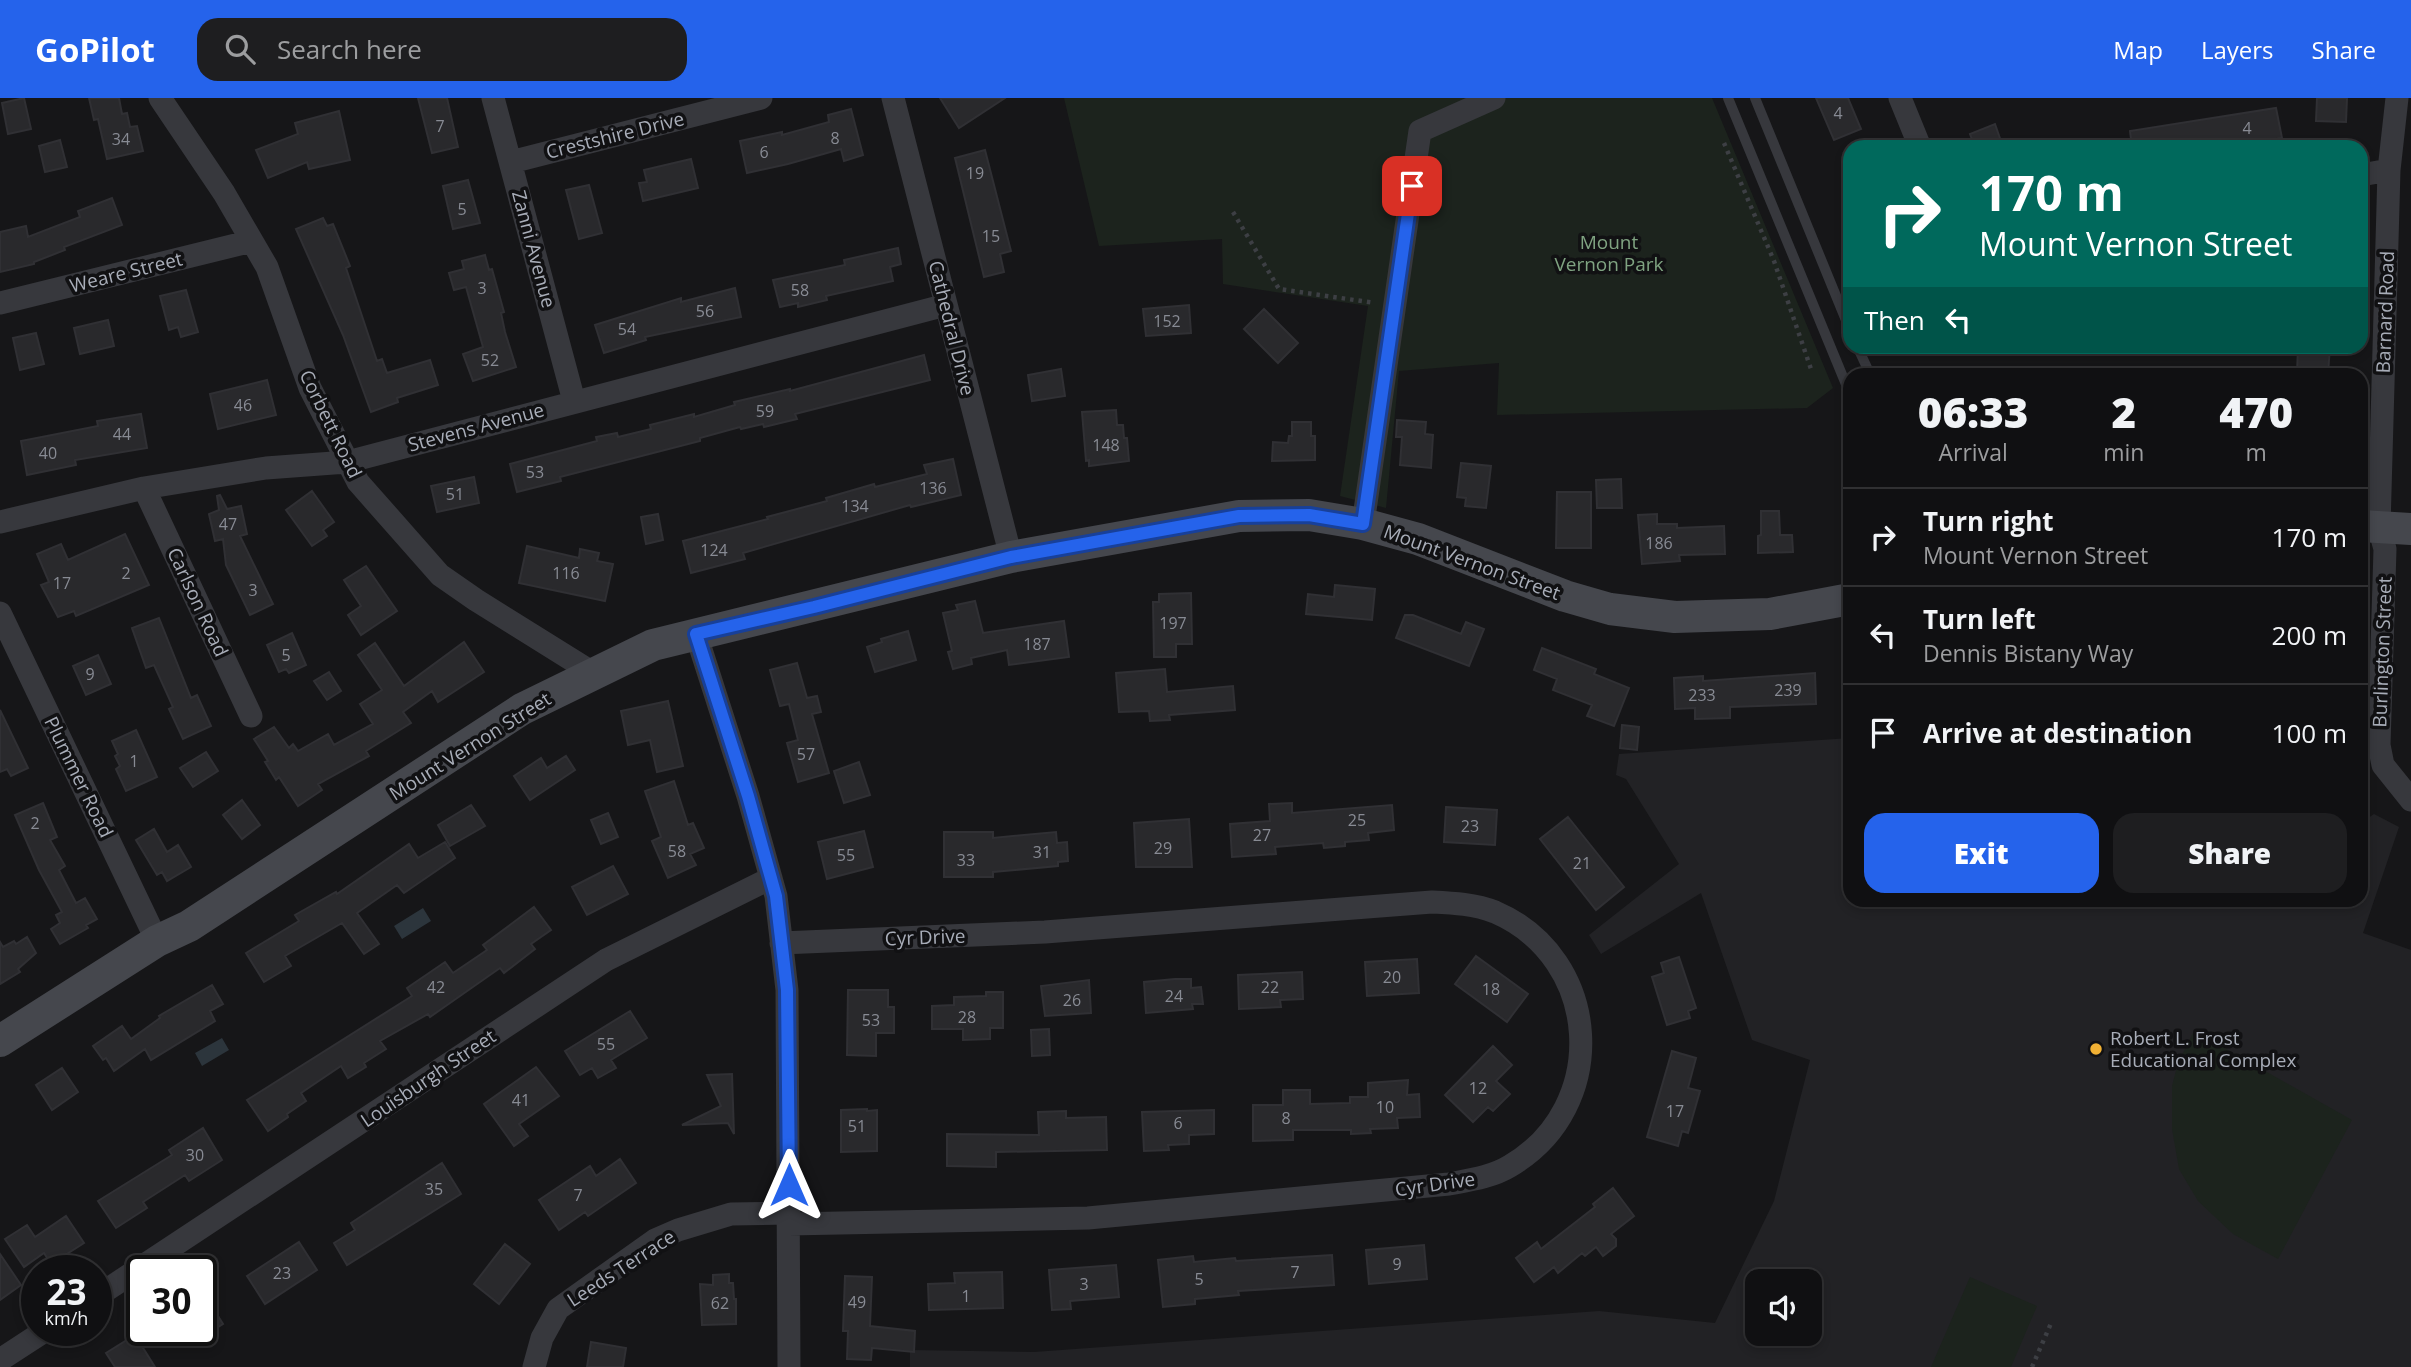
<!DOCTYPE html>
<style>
body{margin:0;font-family:"Open Sans",sans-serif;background:#1e1e20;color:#f1f3f6;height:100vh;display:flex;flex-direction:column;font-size:26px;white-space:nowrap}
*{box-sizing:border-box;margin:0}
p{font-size:23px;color:#9c9d9f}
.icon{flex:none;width:38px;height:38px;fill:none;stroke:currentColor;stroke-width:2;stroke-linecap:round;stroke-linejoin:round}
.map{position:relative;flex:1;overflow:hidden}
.panel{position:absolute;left:1843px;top:270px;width:525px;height:539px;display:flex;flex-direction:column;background:#101012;border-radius:21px;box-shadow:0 4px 10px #0003,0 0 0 2px #303032}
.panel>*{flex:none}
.guide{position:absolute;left:1843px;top:42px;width:525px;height:214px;border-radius:21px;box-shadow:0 4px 10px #0003,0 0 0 2px #303032;background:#00695c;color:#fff;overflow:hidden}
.fabs{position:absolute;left:1745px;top:1171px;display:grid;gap:14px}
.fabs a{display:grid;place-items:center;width:77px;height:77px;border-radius:14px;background:#101012;box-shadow:0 4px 10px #0003,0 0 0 2px #303032;font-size:35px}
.speed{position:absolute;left:21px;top:1157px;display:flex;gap:14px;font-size:35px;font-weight:700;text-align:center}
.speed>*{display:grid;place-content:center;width:91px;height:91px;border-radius:50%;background:#101012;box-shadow:0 4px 10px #0003,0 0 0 2px #303032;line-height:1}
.speed small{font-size:18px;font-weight:400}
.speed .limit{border:4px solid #111;border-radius:10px;background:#fff;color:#111}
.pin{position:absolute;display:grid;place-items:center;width:60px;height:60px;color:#fff;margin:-30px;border-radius:14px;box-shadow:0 4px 10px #0006}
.me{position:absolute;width:77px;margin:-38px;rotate:0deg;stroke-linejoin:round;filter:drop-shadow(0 0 5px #0008)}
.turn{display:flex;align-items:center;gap:24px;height:147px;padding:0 21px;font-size:32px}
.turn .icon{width:91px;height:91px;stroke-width:2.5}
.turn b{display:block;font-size:49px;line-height:60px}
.then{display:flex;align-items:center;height:66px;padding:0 21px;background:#0003;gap:14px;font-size:26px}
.eta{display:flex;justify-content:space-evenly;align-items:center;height:119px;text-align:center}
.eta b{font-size:42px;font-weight:800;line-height:49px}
.cta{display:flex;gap:14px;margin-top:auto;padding:14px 21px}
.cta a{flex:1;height:80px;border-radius:21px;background:#2563eb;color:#fff;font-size:28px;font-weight:800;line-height:80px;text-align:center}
.cta a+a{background:#1e1e20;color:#f1f3f6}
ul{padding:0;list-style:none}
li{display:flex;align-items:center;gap:21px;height:98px;padding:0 21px;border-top:2px solid #303032}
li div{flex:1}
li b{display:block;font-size:26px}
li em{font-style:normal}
header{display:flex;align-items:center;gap:42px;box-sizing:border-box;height:98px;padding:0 35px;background:#2563eb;color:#fff}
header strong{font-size:33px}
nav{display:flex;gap:38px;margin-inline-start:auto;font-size:24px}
.search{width:490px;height:63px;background:#1e1e20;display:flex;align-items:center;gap:18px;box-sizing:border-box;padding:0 24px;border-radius:21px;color:#9c9d9f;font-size:26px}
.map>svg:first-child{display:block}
</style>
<header>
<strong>GoPilot</strong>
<div class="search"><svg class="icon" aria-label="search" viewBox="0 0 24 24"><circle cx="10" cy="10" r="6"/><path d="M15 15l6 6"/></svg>Search here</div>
<nav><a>Map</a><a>Layers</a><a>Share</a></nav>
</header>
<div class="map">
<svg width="2411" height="1269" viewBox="0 0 2411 1269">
<rect width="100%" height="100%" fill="#161618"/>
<!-- built -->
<path fill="#222225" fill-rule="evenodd" d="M1850 640V802H2361V725L2374 716 2399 729 2363 835 2411 852V1269H910V1252L1034 1254 1599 1213 1715 1225 1774 1103 1810 962 1752 942 1701 795 1601 856 1589 837 1679 766 1626 681 1616 677 1619 656ZM1757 1183H1810V1236H1757Z"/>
<!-- green -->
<path fill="#1c231d" d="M1064 0H1712L1833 290 1807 310 1497 317 1499 265 1399 273 1386 410 1340 398 1368 208 1223 186 1222 141 1099 148Z
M2194 933 2352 1022 2278 1161 2233 1136 2198 1103 2179 1071 2172 1031V988L2178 965Z
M1970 1179 2037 1208 2011 1269H1931Z"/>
<!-- water -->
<path fill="#2c353c" d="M423 810 431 823 402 841 394 828Z
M222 940 229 952 202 968 195 955Z"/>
<!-- building -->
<path fill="#29292c" stroke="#303034" stroke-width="2" d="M24 0 31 31 8 36 2 5Z
M89 0H119L122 16 127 15 130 29 137 28 143 53 107 61 98 21 94 22Z
M418 0H447L458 49 432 55Z
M940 0H1005L959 30Z
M1816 0H1848L1861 31 1834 42Z
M2317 0H2347L2346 24 2316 23Z
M2276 10 2282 40 2231 49H2132L2130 33Z
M851 11 863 57 844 63 841 51 788 66 747 75 740 43 782 34V37L829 24 828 17Z
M339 13 350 62 309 71 307 64 268 80 256 52 298 36 295 25Z
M1995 26 2003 49H1975L1970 36Z
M60 42 67 69 45 74 39 48Z
M985 52 1011 153 1000 156 1004 174 984 179 955 60Z
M691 61 698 90 643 103 639 85 647 84 644 72Z
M468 82 480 125 453 131 443 88Z
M589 87 602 135 579 141 566 92Z
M112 100 122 127 64 149 65 152 34 164V166L0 174V134L26 128 28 139 80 119 78 113Z
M323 120 327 128 333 126 350 168 346 170 377 263 382 261 387 275 430 262 438 287 397 300 398 304 371 314 343 237 296 131Z
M898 150 901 166 890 169 893 183 826 198 827 202 798 209V205L780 209 773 182 845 167 844 162Z
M485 157 489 172 492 171 504 214 501 215 505 234 516 269 473 283 463 256 483 249 466 189 454 192 449 175 464 171 462 163Z
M735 190 741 219 645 239 646 242 604 255 595 227 681 200V204Z
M186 192 198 234 181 239 178 229 169 232 160 198Z
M1189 207 1191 235 1146 238 1143 211Z
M1264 211 1298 245 1278 265 1244 231Z
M108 222 114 248 80 256 74 230Z
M36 235 44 266 20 272 13 240Z
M2298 248H2330L2328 276H2297Z
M924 257 930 282 795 316 797 321 764 329 763 326 741 331 740 329 700 340V343L560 379 561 383 517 394 510 366 597 343 596 339 617 335 618 339 651 331 650 327 694 316V319L735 307 734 304 790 291V293Z
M1061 271 1065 298 1032 303 1028 277Z
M267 282 276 317 218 331 210 296Z
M1116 312 1117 327H1123L1124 340H1127L1129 363 1089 368V362L1086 363 1082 314Z
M141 316 147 350 75 362 76 367 27 377 21 343 98 328 97 323Z
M1397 322 1426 324 1425 336 1433 337 1431 370 1400 367 1402 339H1396Z
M1292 324H1311V338H1315V362L1272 363 1273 344 1288 345 1289 338H1292Z
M953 361 961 397 911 409 910 407 743 455 745 461 691 475 683 443 768 421 767 419 827 403 826 400 874 386 875 389 927 376 924 367Z
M1461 365 1491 368 1486 410 1465 408 1466 400 1457 399Z
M474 379 479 405 437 414 431 388Z
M1621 381 1622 410H1597L1596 382Z
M312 393 334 424 323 432 327 438 312 448 286 412Z
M1557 394H1591V450H1556Z
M220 397 227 411 241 408 247 436 240 438 273 506 250 517 226 467 223 441 215 443 209 416 219 412 217 398Z
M1761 413H1779L1780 437H1792L1793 454 1758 455V438L1761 437Z
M658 416 663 442 646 446 641 419Z
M1657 416V426H1677V430L1724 428 1725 456 1679 457 1680 463 1642 466 1638 417Z
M125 436 149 487 76 518 74 513 58 519 41 487 49 484 37 456 61 446 68 462Z
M527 448 579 460 580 451 599 455 597 463 613 466 605 503 519 485Z
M366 468 397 513 361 537 348 517 361 508 344 482Z
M1335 487 1375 491 1372 522 1306 516 1308 496 1334 499Z
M1191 495 1192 546H1176V559H1154L1153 504H1159V496Z
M975 503 983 535 1064 523 1069 559 1009 567 1007 552 971 560 972 566 953 571 948 554 952 553 943 515 958 512 956 507Z
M1405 517H1413L1461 536 1466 524 1484 531 1469 568 1396 540Z
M159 520 191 600 197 597 211 628 183 641 169 611 173 609 154 567 146 570 132 530Z
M908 533 916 562 875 574 867 549 882 544 881 541Z
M292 535 306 567 289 575 286 571 279 574 267 547Z
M464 544 484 574 438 604 432 593 403 614 411 625 366 653 369 658 318 686 322 692 298 708 279 679 276 682 265 664 268 663 254 641 274 629 289 650 293 646 298 653 328 636 334 647 373 626 360 606 382 592 358 557 375 545 404 588Z
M1542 550 1596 571 1594 576 1629 590 1614 628 1587 618 1592 607 1553 592 1557 581 1534 572Z
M98 557 111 586 86 597 73 568Z
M797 565 807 600 817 598 821 614 812 616 829 675 798 684 787 645 798 642 789 606 780 608 770 572Z
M1165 571 1167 594 1233 588 1235 612 1169 617 1170 622 1150 623 1149 613 1119 614 1116 575Z
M329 574 341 593 327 602 314 583Z
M1815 575 1816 606 1730 609V620L1695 621V610L1675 611 1674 580 1703 578V583Z
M668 603 683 668 657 674 650 642 628 647 621 613Z
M0 612 28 670 11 678 7 671 0 674Z
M1622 627 1639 629 1637 652 1620 650Z
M136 632 157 679 126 693 116 671 120 668 115 658 118 656 112 643Z
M206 654 218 673 193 689 180 670Z
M566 658 575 672 530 702 514 678 541 660 547 670Z
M859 664 870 697 844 705 834 673Z
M674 683 688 727 693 725 704 750 690 756 696 767 668 780 652 743 661 739 645 693Z
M242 702 260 727 242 741 223 717Z
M43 705 57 739 50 742 65 768 59 772 76 805 85 800 97 821 86 827 88 830 60 846 51 831 60 825 56 817 62 814 39 772 15 717Z
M1292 705V715L1392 707 1394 732 1368 735 1369 742 1345 744V748L1324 750 1323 745 1275 749 1276 756 1232 759 1230 726 1270 723 1269 706Z
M471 707 485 728 450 748 438 727Z
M1446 709 1497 712 1495 747 1444 744Z
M608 715 618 739 601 746 591 722Z
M1568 719 1624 789 1596 812 1540 741Z
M1189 721 1192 769H1136L1134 725Z
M154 731 167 754 178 747 191 769 167 783 162 774 157 777 136 742Z
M864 733 873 769 827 781 818 744Z
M944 734H993V740L1056 734 1057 745 1067 744 1068 763 1058 764V768L993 774V779H944Z
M445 744 455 760 404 795 397 787 357 815 379 846 364 856 342 825 285 858 291 868 264 884 246 855 299 823 295 817 336 794 337 796 409 746 418 760Z
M613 768 628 796 587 817 572 789Z
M534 809 551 832 531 846 535 851 504 875 500 870 430 919 428 916 380 943 386 951 364 965 366 969 348 980 341 968 301 995 306 1003 287 1016 288 1019 268 1033 247 1002 412 898 407 890 445 864 453 875 487 852 483 847Z
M27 839 36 855 18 871 20 874 0 886V844L3 849 14 843 16 846Z
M1476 858 1528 896 1507 924 1455 886Z
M1679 859 1696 910 1688 913 1690 920 1667 927 1652 879 1664 875 1661 865Z
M1417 861 1419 895 1367 898 1365 864Z
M1302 874 1303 901 1280 902 1281 909 1239 911 1238 877Z
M1175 881H1191V890L1201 889 1203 906H1192L1193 911 1146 915 1144 884Z
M1089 882 1091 915 1045 918 1041 888Z
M212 887 223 906 210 913 215 923 151 962 145 951 114 973 106 960 103 962 93 948 122 928 131 941 160 920 159 918Z
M848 892H888V909H894V935H876V958L847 957Z
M986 894H1003V930H990V941L963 942V931H932V908L954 907V899L986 898Z
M630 913 647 940 611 962 616 970 598 980 592 970 580 977 565 953Z
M1049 931 1050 957 1032 958 1031 932Z
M1493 948 1512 967 1496 983 1510 996 1493 1013 1488 1009 1473 1024 1445 997Z
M1672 953 1696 960 1688 990 1700 993 1688 1035 1682 1033 1678 1048 1647 1039Z
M536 969 559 998 519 1026 528 1038 514 1048 484 1006Z
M62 970 78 994 52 1012 36 987Z
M732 976 734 1036 728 1025 682 1027 721 1008 707 977Z
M1408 982 1407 997 1419 996 1420 1019 1397 1020 1398 1030 1370 1031 1371 1035 1351 1036V1032H1293V1042L1253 1043V1007H1283V992H1310V1006L1350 1005V999H1368V985Z
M867 1011V1013L877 1012V1053L841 1054V1012Z
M1214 1012V1036L1189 1037V1046L1168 1047 1169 1052 1144 1053 1142 1014Z
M1066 1013V1020L1106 1019 1107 1052 996 1054V1069L947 1068V1036L1039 1037 1038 1014Z
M203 1030 222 1062 189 1083 185 1077 143 1104 147 1110 116 1130 98 1103 172 1057 169 1052Z
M620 1061 636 1085 588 1118 585 1114 559 1132 539 1102 590 1068 596 1078Z
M442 1065 461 1096 347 1167 334 1145 355 1132 351 1125Z
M1613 1090 1634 1118 1611 1136 1616 1141V1148L1603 1158 1596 1149 1585 1158 1582 1155 1558 1175 1554 1169 1534 1184 1516 1160 1537 1144 1541 1151 1595 1109 1593 1106Z
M66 1118 84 1145 51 1166 44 1155 24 1169 5 1141 27 1127 35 1139Z
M299 1144 317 1172 265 1206 247 1178Z
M505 1146 530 1166 499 1206 474 1186Z
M1424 1147 1427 1181 1369 1186 1366 1152Z
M0 1156 21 1187 0 1202Z
M1332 1157 1334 1187 1238 1193 1239 1197 1195 1201V1206L1163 1209 1158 1162 1193 1158 1194 1164 1235 1160 1236 1163Z
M1116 1167 1119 1199 1070 1203 1071 1211 1052 1212 1049 1172Z
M1002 1174 1003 1210 929 1212 928 1186 955 1185 954 1175Z
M729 1176V1185H733L734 1201H736V1226L702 1227 700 1186 713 1187V1177Z
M845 1178 872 1179 870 1228 915 1233 914 1254 872 1250 871 1262 847 1261 848 1233H843Z
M201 1191 223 1226 201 1240Z
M135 1237 155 1269H115L106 1255Z
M591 1244 626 1250 623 1269H587Z"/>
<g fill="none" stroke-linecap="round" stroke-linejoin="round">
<!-- path -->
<path stroke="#3d3f44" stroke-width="4.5" stroke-dasharray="3.5 5" stroke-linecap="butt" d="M1724 45 1774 163 1811 271
M1233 114 1279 191 1375 205
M2032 1269 2052 1223"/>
<!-- service -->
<path stroke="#37383d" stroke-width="10" d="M1728 0 1850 296
M1755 0 1850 232
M1857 248 1870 276"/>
<!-- minor -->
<path stroke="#37383d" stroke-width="23" d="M160 0 224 95 267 169 310 290 358 384 440 477 476 502 593 575
M493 0 574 303
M893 0 1011 459
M1900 0 1920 49
M2397 0 2389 72 2379 429 2385 451 2379 647 2383 667 2411 702
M511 64 761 0
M2361 77 2389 72
M0 205 252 143
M144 390 251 618
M0 424 144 390 266 370 347 364 946 207
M1363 426 1420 33 1494 0
M0 515 157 843
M696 536 748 698 776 798 787 892 789 1269
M781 845 1045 834 1432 804C1453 805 1475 806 1495 814 1602 860 1611 1009 1510 1068 1492 1079 1470 1082 1449 1086L1088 1120 789 1126
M96 1199 606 862 771 780
M0 1262 46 1232
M534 1269 542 1240 558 1211 655 1142 678 1132 731 1116 789 1115"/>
<!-- secondary -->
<path stroke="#45474d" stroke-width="32" d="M2361 428 2411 431
M0 943 157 843 189 828 522 611 653 547 1011 459 1239 418 1309 417 1363 426 1418 441 1565 498 1610 511 1675 519 1770 516 1850 501"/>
</g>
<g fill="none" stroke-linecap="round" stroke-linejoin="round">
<!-- route casing -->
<g stroke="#184099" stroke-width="18">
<path id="route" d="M789 1087 787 892 776 798 748 698 696 536 814 509 1011 459 1239 418 1309 417 1363 426 1412 88"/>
</g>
<!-- route -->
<use href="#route" stroke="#2563eb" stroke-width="12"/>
</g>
<!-- markers -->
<circle fill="#f2b134" stroke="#111113" stroke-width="2.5" cx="2096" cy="951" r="7"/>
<g text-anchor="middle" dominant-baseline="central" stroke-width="7" stroke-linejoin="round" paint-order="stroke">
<!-- number labels -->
<g font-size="16" fill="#888b94">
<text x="1838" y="15">4</text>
<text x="440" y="28">7</text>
<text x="2247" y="30">4</text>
<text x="835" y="40">8</text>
<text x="121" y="41">34</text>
<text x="764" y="54">6</text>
<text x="975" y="75">19</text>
<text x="462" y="111">5</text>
<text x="991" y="138">15</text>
<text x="482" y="190">3</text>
<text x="800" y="192">58</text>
<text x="705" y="213">56</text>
<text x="1167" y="223">152</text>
<text x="627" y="231">54</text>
<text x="490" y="262">52</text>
<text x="243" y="307">46</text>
<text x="765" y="313">59</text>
<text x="122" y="336">44</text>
<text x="1106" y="347">148</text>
<text x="48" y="355">40</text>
<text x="535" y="374">53</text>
<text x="933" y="390">136</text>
<text x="455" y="396">51</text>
<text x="855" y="408">134</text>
<text x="228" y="426">47</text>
<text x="1659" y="445">186</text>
<text x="714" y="452">124</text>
<text x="126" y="475">2</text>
<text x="566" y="475">116</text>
<text x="62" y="485">17</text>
<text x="253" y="492">3</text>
<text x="1173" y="525">197</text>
<text x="1037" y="546">187</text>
<text x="286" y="557">5</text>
<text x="90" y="576">9</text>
<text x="1788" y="592">239</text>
<text x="1702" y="597">233</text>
<text x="806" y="656">57</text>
<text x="134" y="663">1</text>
<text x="1357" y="722">25</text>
<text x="35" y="725">2</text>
<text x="1470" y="728">23</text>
<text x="1262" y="737">27</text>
<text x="1163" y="750">29</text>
<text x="677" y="753">58</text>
<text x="1042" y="754">31</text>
<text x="846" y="757">55</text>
<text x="966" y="762">33</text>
<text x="1582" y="765">21</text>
<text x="1392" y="879">20</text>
<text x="436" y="889">42</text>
<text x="1270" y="889">22</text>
<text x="1491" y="891">18</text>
<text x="1174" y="898">24</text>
<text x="1072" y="902">26</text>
<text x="967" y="919">28</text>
<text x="871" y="922">53</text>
<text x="606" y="946">55</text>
<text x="1478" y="990">12</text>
<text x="521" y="1002">41</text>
<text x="1385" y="1009">10</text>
<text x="1675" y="1013">17</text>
<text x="1286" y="1020">8</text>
<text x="1178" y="1025">6</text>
<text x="857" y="1028">51</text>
<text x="195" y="1057">30</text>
<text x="434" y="1091">35</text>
<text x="578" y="1097">7</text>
<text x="1397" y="1166">9</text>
<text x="1295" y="1174">7</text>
<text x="282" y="1175">23</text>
<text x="1199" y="1181">5</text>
<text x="1084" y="1186">3</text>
<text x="966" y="1198">1</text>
<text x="857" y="1204">49</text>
<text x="720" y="1205">62</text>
</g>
<!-- street labels -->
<g font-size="19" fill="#a8adb8" stroke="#111113">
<text transform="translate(615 37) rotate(-14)">Crestshire Drive</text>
<text transform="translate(534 151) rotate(75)">Zanni Avenue</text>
<text transform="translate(126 174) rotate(-14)">Weare Street</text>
<text transform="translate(2385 214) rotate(-88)">Barnard Road</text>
<text transform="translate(952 230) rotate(76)">Cathedral Drive</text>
<text transform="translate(331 326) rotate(64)">Corbett Road</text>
<text transform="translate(476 329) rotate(-15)">Stevens Avenue</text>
<text transform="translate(1472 464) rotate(20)">Mount Vernon Street</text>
<text transform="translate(198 504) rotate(65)">Carlson Road</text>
<text transform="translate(2382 554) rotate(-88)">Burlington Street</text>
<text transform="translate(470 648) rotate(-32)">Mount Vernon Street</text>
<text transform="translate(79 679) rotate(64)">Plummer Road</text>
<text transform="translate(925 839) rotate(-2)">Cyr Drive</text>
<text transform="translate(428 980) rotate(-34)">Louisburgh Street</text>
<text transform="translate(1435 1086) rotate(-8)">Cyr Drive</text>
<text transform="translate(621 1170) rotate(-33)">Leeds Terrace</text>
</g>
<!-- park labels -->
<g font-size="19" fill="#7fa381" stroke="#111113">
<text x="1609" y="144">Mount<tspan x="1609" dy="22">Vernon Park</tspan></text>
</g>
<!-- poi labels -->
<g font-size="19" fill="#a8adb8" stroke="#111113" text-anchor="start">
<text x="2110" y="940">Robert L. Frost<tspan x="2110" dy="22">Educational Complex</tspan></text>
</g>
</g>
</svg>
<div class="fabs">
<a><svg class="icon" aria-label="sound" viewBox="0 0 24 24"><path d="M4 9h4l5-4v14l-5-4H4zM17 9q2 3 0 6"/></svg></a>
</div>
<div class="speed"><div>23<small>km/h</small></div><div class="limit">30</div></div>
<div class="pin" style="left:1412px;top:88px;background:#d93025"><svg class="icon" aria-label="arrive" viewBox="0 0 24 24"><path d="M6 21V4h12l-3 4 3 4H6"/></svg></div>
<svg class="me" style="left:789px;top:1087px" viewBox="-20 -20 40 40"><path d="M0-17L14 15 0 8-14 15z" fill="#2563eb" stroke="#fff" stroke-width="4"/></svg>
<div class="guide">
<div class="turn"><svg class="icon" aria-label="right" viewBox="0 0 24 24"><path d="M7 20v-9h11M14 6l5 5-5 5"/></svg><div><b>170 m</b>Mount Vernon Street</div></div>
<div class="then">Then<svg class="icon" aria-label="left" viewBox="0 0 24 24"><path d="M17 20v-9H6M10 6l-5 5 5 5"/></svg></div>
</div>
<section class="panel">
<div class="eta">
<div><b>06:33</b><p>Arrival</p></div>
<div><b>2</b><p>min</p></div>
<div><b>470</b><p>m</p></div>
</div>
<ul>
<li><svg class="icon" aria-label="right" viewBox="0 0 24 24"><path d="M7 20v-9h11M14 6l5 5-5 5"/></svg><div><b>Turn right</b><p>Mount Vernon Street</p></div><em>170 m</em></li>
<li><svg class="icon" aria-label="left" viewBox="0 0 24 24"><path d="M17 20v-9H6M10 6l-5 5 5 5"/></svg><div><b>Turn left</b><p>Dennis Bistany Way</p></div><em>200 m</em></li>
<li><svg class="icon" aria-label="arrive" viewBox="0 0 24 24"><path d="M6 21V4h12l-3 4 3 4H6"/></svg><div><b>Arrive at destination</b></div><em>100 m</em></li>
</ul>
<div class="cta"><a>Exit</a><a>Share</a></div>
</section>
</div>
